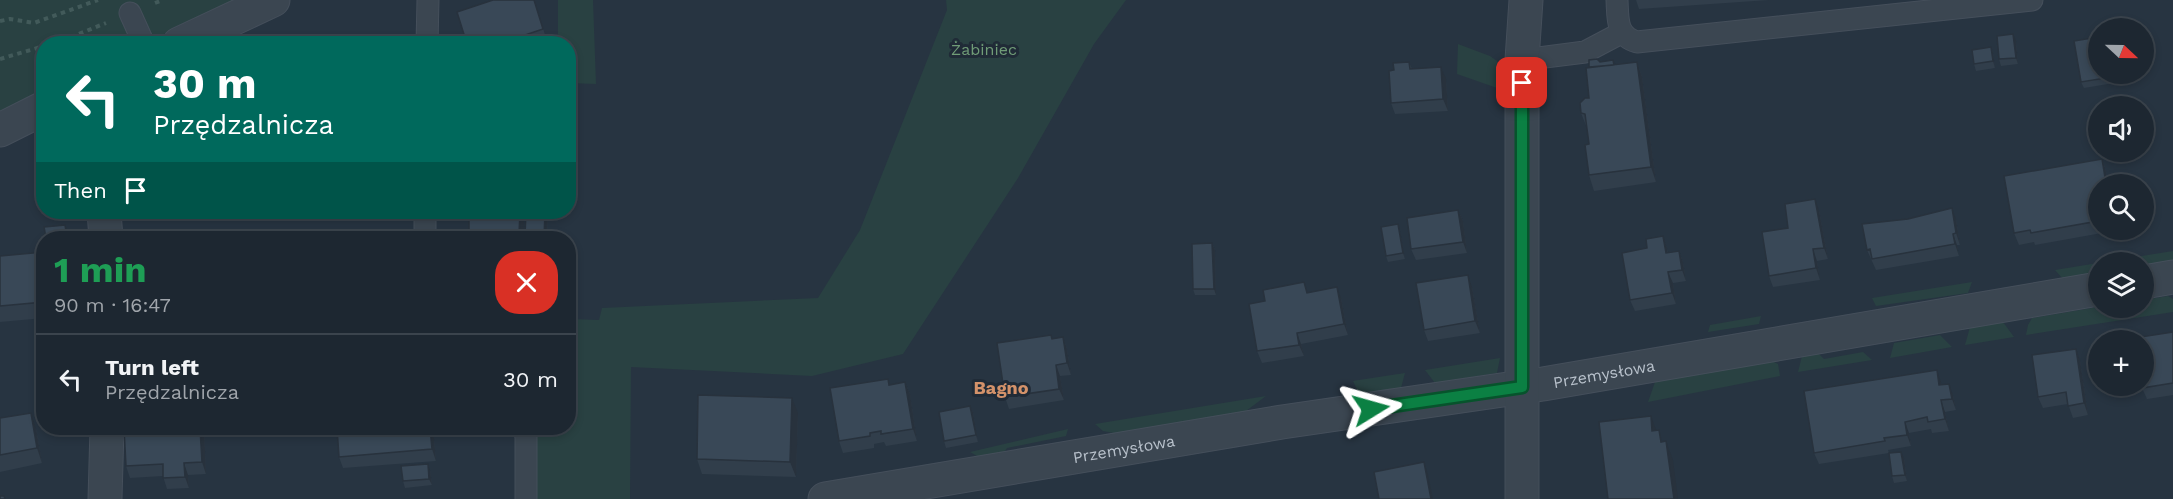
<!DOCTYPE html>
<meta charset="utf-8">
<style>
body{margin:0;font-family:"Work Sans",sans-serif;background:#2a333d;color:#f1f3f6;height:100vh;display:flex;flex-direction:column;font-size:22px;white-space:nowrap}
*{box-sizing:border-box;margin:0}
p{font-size:20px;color:#a0a5ab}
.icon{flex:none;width:33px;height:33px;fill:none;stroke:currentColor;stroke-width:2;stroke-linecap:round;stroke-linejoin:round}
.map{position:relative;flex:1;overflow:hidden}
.panel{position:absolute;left:36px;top:231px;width:540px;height:204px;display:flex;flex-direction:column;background:#1d2731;border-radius:24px;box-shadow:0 3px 9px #0003,0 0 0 2px #3b444d}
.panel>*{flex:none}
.guide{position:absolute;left:36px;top:36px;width:540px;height:183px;border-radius:24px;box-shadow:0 3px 9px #0003,0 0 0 2px #3b444d;background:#00695c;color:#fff;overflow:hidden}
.needle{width:39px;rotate:112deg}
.controls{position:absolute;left:2088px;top:18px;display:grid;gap:12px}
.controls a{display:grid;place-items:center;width:66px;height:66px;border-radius:50%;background:#1d2731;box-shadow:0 3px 9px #0003,0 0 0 2px #3b444d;font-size:30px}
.pin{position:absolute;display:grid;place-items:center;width:51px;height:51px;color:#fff;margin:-26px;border-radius:12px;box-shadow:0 3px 9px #0006}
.me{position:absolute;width:66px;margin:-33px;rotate:82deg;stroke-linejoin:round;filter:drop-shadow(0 0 4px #0008)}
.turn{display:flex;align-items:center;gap:21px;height:126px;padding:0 18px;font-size:27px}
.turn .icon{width:78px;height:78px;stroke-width:2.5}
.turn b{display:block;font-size:42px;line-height:51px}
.then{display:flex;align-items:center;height:57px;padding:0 18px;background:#0003;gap:12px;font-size:22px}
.round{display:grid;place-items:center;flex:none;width:63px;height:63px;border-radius:24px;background:#2a333d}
.headline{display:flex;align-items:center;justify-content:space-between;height:102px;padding:0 18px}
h1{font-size:36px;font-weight:700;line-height:45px;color:#1e9e55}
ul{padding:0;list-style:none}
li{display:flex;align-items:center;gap:18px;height:90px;padding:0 18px;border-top:2px solid #3b444d}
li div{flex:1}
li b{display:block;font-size:22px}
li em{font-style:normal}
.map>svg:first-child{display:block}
</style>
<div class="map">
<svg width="2173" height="499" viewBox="0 0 2173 499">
<rect width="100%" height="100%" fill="#273441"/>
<!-- green -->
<path fill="#294142" d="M0 0H236L145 43 44 44 43 92 0 113Z
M558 0H593L596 84 569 83 568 44 558 43Z
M946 0H1126L1094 44 1018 178 903 354 812 376 631 367 630 499H532V428H568L569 319 599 320 602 308 818 298 860 230 947 10Z
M1458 44 1490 56 1497 61V88L1457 74Z
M2173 251V260L2144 265V262H2104Z
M2098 263V273L2063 279 2055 270Z
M1972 282 1968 293 1876 306 1872 298Z
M2168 296 2173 299V312L2026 335 2028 325 2032 318 2098 307 2144 308V300Z
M1761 316 1759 324 1708 332 1710 325Z
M2003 322 2014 337 1965 345 1970 327Z
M1940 335 1952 347 1890 358 1894 343Z
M1863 352 1872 360 1798 372 1802 356 1818 353 1824 359Z
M1500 358 1497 373 1435 383 1425 370Z
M1766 358 1778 364 1780 376 1648 402 1655 382Z
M1405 373 1401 388 1361 398 1353 381Z
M1266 396 1242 414 1124 435 1103 431 1095 424Z
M1068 429 1066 436 1007 448 1002 456 984 460 970 452Z"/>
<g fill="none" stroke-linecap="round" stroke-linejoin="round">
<!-- service casing -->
<g stroke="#454f5b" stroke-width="23">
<path id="service" d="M1617 0C1618 19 1616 36 1637 42L2032 0
M130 13 144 44
M427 44 428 0
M1522 60 1585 52 1621 33
M425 238V212
M524 428 526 437V499"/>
</g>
<!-- minor casing -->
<g stroke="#454f5b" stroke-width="35">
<g id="minor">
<path d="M179 44 273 0"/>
<path d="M0 130 44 108"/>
<path d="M104 212 106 238"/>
<path d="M2144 282 2173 277"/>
<path d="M105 499 107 428"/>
<path id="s1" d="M825 499 1282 422 1543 384 2098 289"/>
</g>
</g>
<!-- tertiary casing -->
<g stroke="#454f5b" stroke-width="35">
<path id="tertiary" d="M1522 499V60L1526 0"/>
</g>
<!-- path -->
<path stroke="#425a5a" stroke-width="4" stroke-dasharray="4.5 4.5" stroke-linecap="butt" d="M155 3 163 0
M0 21 10 19 34 23 98 0
M54 44 106 23
M0 59 44 46"/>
<!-- service -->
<use href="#service" stroke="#3b4651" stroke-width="21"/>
<!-- minor -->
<use href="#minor" stroke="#3b4651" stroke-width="33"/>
<!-- tertiary -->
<use href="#tertiary" stroke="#3b4651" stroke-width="33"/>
</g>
<!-- wall -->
<path fill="#313e4b" d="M534 0 547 41 539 44H467Z
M1636 0H1769L1639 9Z
M2016 41 2018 64 2001 66 1999 59Z
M1991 47 1993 53 1995 68 1976 71 1974 64Z
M1409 62 1412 69 1446 79 1448 111 1395 114 1391 103 1394 70Z
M1600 62 1615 64 1637 62 1642 77 1656 182 1594 191 1589 175V144L1587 128 1581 113 1589 98V67Z
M2098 74H2113L2114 83 2084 88 2081 82Z
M2102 159 2106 171 2108 184H2098V230H2104H2102V233L2035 245 2034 242 2019 245 2014 233Z
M1458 210 1463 221 1467 253 1416 260 1411 249Z
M1819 210 1828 259 1817 261 1820 280 1773 287 1769 276 1788 228Z
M469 212H524V238H471L469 234Z
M548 212 547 238H527L525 235Z
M1956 219 1960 245H1957L1959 256 1876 270 1867 250Z
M1400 231 1405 259 1388 262 1386 256Z
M1663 236 1668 252 1679 251 1683 262 1686 281 1673 283 1676 304 1635 311 1630 300 1647 248Z
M1212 243 1215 250 1216 295H1195L1193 289Z
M44 252V318L0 322V256Z
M1472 287 1480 333 1428 341 1424 330Z
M1308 293 1341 298 1348 335 1301 344 1304 356 1262 363 1257 351Z
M2173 332V395L2147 399 2142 388Z
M1063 337 1067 349 1071 375 1060 376 1064 400 1009 409 1005 397 1053 339Z
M2080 360 2088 415 2073 418 2068 404 2043 408 2038 397Z
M905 382 910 394 917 441 886 446 884 442 874 444V448L843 453 839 441 890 385Z
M1941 382V385L1953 395 1956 410 1945 412 1949 431 1932 433 1931 429 1909 433 1911 446 1888 450 1889 453 1819 464 1814 453Z
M970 406 973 412 978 442 946 448 944 441Z
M798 413 796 477 702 474 697 459Z
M0 418 36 428 42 463 0 472Z
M204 428 206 474 188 475 189 488 167 489 163 476 130 478 126 466Z
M433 428 436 461 343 468 339 457Z
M1904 458 1907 481 1894 483 1892 476Z
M430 470 432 485 405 488 403 481Z"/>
<!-- shaded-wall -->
<path fill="#28323d" d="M2013 34 2016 41 2018 64 2016 58Z
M1991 47 1993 53 1995 68 1993 61Z
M1637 62 1642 77 1656 182 1651 167Z
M1441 67 1446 79 1448 111 1443 99Z
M2102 159 2106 171 2108 184H2106Z
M1815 199 1819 210 1828 259 1824 248Z
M1952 208 1956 219 1960 245 1956 233Z
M1458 210 1463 221 1467 253 1463 242Z
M520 212H524V238H521L519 234Z
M545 212H548L547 238H544Z
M1398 224 1400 231 1405 259 1403 253Z
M65 225 70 238H67Z
M1953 234 1957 245 1959 256 1955 244Z
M1663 236 1667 248 1670 264 1666 253Z
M1212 243 1215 250 1216 295 1214 289Z
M1813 249 1817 261 1820 280 1816 268Z
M1679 251 1683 262 1686 281 1682 270Z
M1668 272 1673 283 1676 304 1672 293Z
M1468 275 1472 287 1480 333 1475 321Z
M1337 287 1341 298 1348 335 1344 324Z
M1297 333 1301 344 1304 356 1299 345Z
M1063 337 1067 349 1071 375 1067 363Z
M2076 349 2080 360 2088 415 2084 403Z
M1056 365 1060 376 1064 400 1059 389Z
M1937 370 1941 382 1943 397 1939 385Z
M905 382 910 394 917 441 913 429Z
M1949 384 1953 395 1956 410 1952 399Z
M792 398 798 413 796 477 790 462Z
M1941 400 1945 412 1949 431 1945 419Z
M970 406 973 412 978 442 976 435Z
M31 413 36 428 42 463 37 448Z
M1651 416 1658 435 1652 431Z
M1905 422 1909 433 1911 446 1907 435Z
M200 428H204L206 474 202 462Z
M430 428H433L436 461 432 449Z
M1666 441 1673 460 1678 499H1674Z
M1901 452 1904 458 1907 481 1905 475Z
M1424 462 1428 474 1433 499H1431Z
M184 463 188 475 189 488 185 477Z
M428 464 430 470 432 485 429 479Z"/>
<!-- building -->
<path fill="#394857" stroke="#28323d" stroke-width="1.5" d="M493 0H534L543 29 498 44H467L457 12Z
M2013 34 2016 58 1999 59 1997 36Z
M2098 37V74H2111L2112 77 2081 82 2074 41Z
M1991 47 1993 61 1974 64 1972 50Z
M1597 59 1600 62 1613 60 1614 65 1589 67V60Z
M1409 62 1410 69 1441 67 1443 99 1391 103 1389 71 1394 70 1393 63Z
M1637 62 1651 167 1589 175 1585 145 1589 144 1585 114 1581 113 1580 103 1585 98H1589L1586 68Z
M2102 159 2106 184H2098V221L2031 233 2030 230 2014 233 2004 176Z
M1815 199 1824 248 1813 249 1816 268 1769 276 1762 232 1788 228 1785 204Z
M1952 208 1956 233 1953 234 1955 244 1872 259 1870 249 1867 250 1862 224 1908 219Z
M1458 210 1463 242 1411 249 1407 218Z
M469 212H520L519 234H469Z
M526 212H545L544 238H538L525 235Z
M1398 224 1403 253 1386 256 1381 227Z
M65 225 67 238H46L44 227Z
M1663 236 1666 253 1679 251 1682 270 1668 272 1672 293 1630 300 1622 253 1647 248 1646 239Z
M1212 243 1214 289H1193L1192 244Z
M44 252V302L0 306V256Z
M1468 275 1475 321 1424 330 1416 283Z
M1304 282 1307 293 1337 287 1344 324 1297 333 1299 345 1257 351 1249 304 1265 301 1263 290Z
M2173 332V383L2142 388V386H2144V340H2135L2134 338Z
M1051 335 1052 339 1063 337 1067 363 1056 365 1059 389 1005 397 997 343Z
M2076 349 2084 403 2068 406 2066 392 2038 397 2032 355Z
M1937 370 1939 385 1949 384 1952 399 1941 400 1945 419 1928 422 1927 417 1905 422 1907 435 1884 438 1885 441 1814 453 1804 391Z
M888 379 889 385 905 382 913 429 881 434V431L870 433V436L839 441 830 388Z
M698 395 792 398 790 462 697 459Z
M970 406 976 435 944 441 939 412Z
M31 413 37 448 0 455V418Z
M1651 416 1652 431 1659 430 1661 442 1666 441 1674 499H1608L1599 422Z
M124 428H200L202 462 184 463 185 477 163 478V464L126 466Z
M337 428H430L432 449 339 457Z
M1901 452 1905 475 1892 476 1889 453Z
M1424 462 1431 499H1379L1374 472Z
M428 464 429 479 403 481 401 466Z
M0 496H4L5 499H0Z"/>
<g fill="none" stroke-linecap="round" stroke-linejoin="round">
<!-- route casing -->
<g stroke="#07532c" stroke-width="15">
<path id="route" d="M1371 409 1522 387V83"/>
</g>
<!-- route -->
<use href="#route" stroke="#0b8043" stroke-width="10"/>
</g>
<g text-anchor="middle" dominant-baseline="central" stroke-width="6" stroke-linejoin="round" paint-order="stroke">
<!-- park labels -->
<g font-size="16" fill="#709c77" stroke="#202b37">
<text x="984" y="49">Żabiniec</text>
</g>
<!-- street labels -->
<g font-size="16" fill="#b8c1cb" stroke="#202b37">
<text stroke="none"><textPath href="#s1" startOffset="789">Przemysłowa</textPath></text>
<text stroke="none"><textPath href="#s1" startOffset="303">Przemysłowa</textPath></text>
</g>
<!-- neighbourhood labels -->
<g font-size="18" font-weight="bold" fill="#d4926a" stroke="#202b37">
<text x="1001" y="387">Bagno</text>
</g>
</g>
</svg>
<div class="controls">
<a><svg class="needle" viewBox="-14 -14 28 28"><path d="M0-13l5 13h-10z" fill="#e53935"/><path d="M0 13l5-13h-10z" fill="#a0a5ab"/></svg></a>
<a><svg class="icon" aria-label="sound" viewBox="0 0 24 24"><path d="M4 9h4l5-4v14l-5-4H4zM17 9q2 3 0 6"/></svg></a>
<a><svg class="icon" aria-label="search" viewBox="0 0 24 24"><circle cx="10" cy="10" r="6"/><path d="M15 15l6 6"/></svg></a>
<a><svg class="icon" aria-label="layers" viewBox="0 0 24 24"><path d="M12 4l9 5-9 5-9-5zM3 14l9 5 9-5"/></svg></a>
<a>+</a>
</div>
<div class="pin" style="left:1522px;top:83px;background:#d93025"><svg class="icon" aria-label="arrive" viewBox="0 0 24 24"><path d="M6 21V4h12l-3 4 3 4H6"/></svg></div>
<svg class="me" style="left:1371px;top:409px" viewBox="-20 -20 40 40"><path d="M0-17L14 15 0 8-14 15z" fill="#0b8043" stroke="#fff" stroke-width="4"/></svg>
<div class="guide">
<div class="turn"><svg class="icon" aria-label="left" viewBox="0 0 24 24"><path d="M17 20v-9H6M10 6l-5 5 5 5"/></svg><div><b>30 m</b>Przędzalnicza</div></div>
<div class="then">Then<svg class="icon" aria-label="arrive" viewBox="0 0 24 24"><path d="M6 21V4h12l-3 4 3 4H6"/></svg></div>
</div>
<section class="panel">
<div class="headline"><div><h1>1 min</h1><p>90 m · 16:47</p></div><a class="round" style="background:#d93025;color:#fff"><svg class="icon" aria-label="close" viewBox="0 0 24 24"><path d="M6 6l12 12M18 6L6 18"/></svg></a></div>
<ul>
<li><svg class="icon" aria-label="left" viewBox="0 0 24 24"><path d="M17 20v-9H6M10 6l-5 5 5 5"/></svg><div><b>Turn left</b><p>Przędzalnicza</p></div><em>30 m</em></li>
</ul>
</section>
</div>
